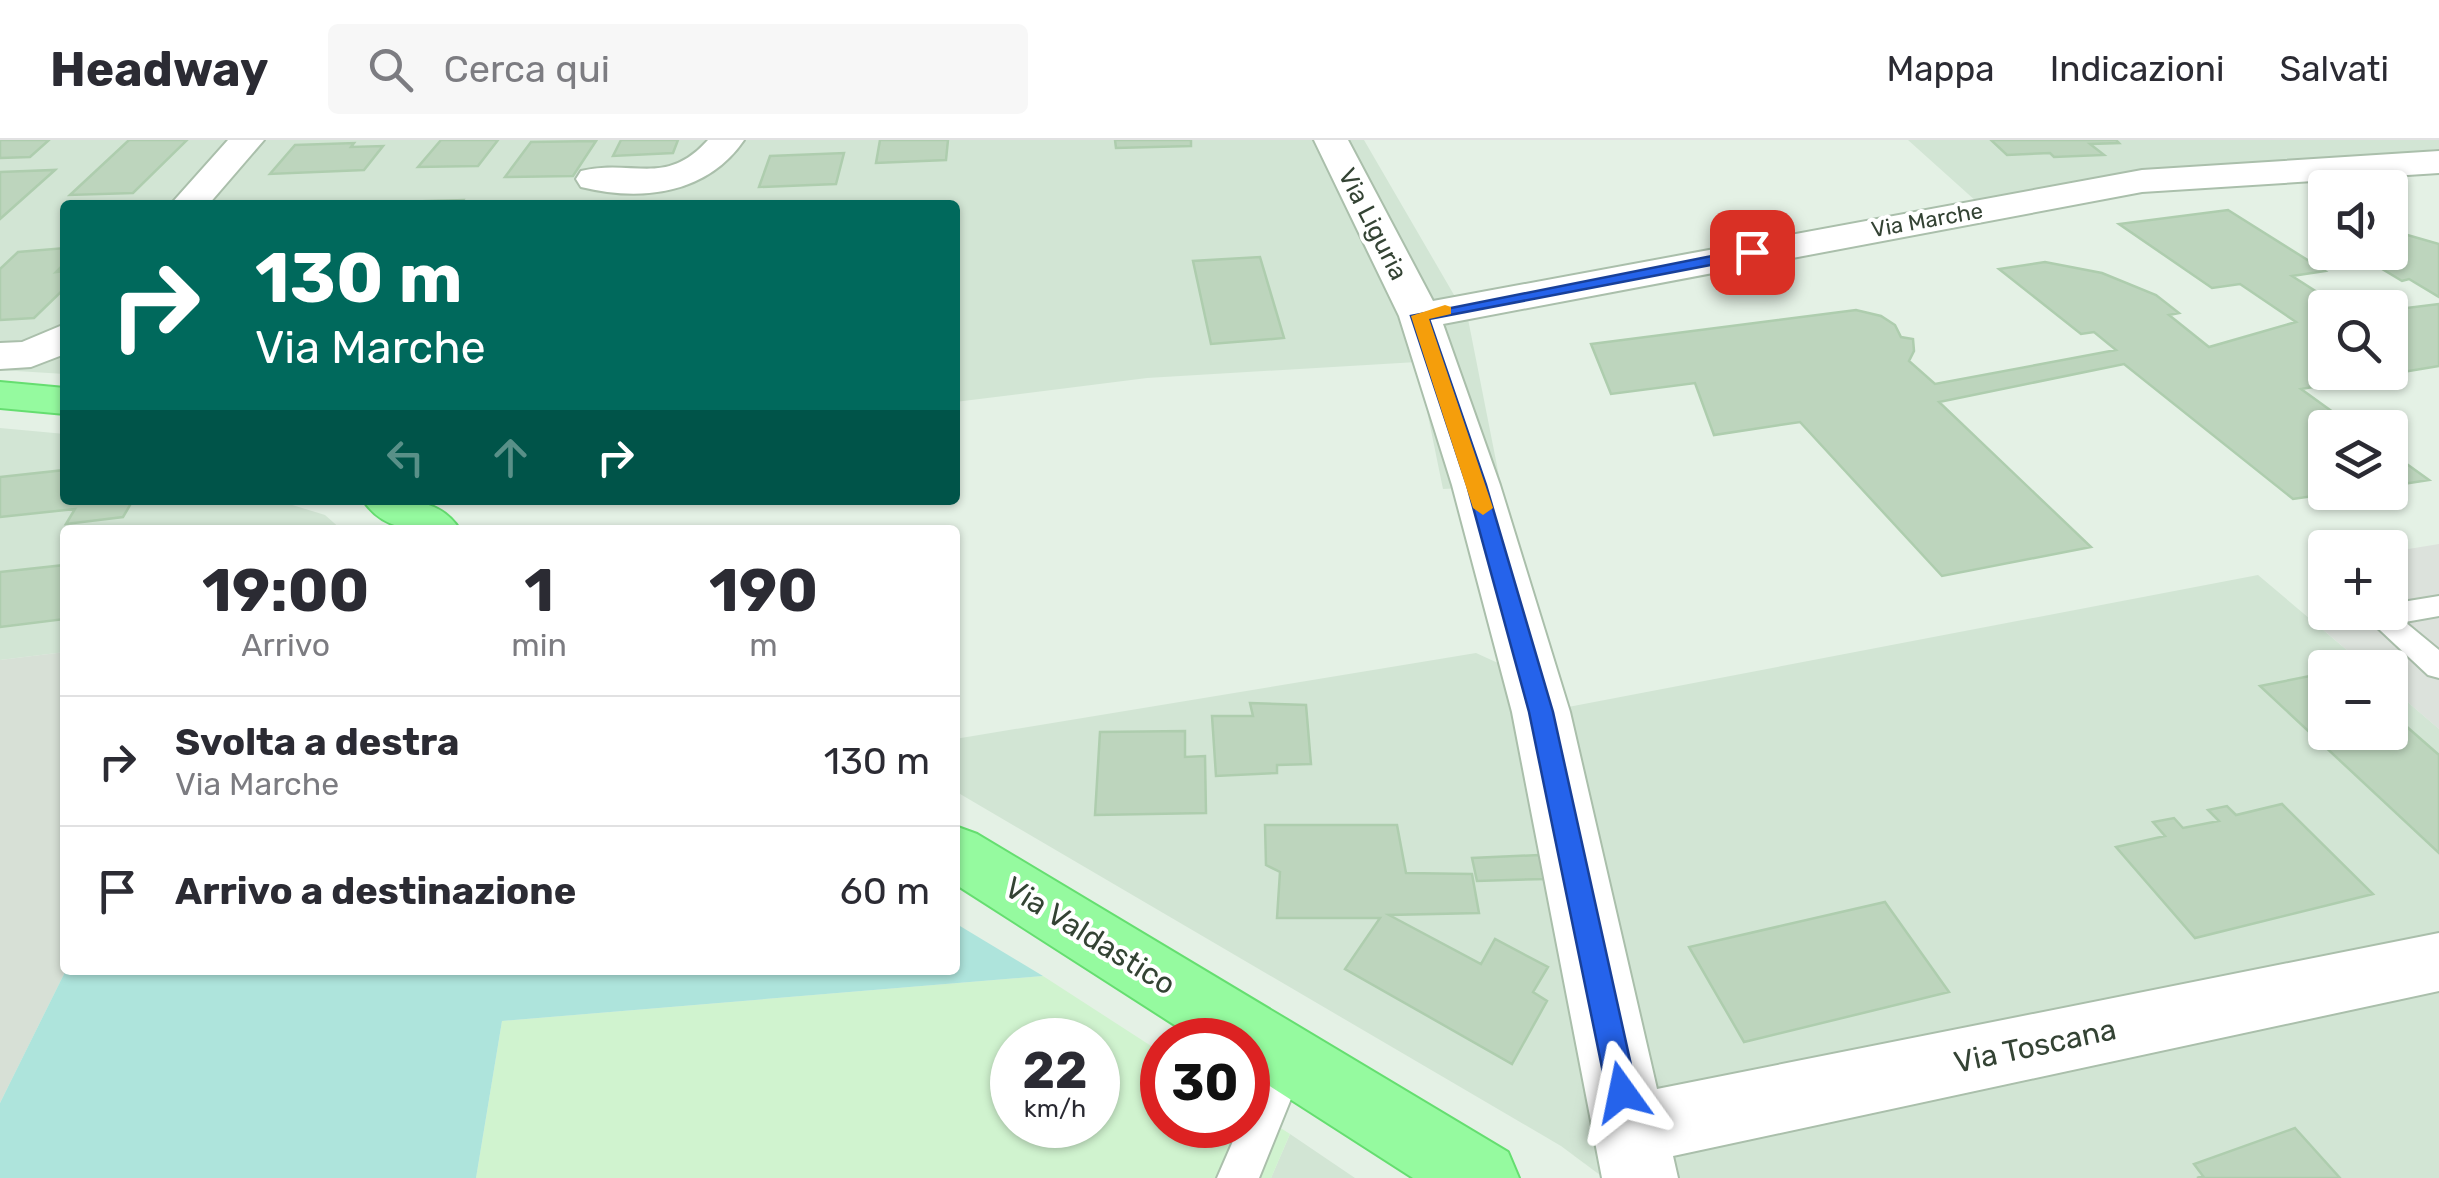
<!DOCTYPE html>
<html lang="it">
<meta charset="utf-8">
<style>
body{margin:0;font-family:Rubik,sans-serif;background:#f7f7f7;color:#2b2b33;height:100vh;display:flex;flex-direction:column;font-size:38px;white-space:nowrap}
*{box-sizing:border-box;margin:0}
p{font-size:32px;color:#7c7c81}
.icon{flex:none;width:55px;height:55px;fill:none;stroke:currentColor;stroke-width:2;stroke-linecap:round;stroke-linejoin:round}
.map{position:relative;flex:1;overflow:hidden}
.sheet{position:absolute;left:60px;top:385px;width:900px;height:450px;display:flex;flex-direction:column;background:#fff;border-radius:10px;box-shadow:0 2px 8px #0004}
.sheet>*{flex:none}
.guide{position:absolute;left:60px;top:60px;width:900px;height:305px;border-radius:10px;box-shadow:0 2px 8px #0004;background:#00695c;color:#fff;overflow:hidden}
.fabs{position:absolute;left:2308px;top:30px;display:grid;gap:20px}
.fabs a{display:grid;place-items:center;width:100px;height:100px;border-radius:10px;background:#fff;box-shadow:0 2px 8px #0004;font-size:50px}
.speed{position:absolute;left:990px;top:878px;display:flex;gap:20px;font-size:50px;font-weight:700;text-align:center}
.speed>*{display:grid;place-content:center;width:130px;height:130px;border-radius:50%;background:#fff;box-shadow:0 2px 8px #0004;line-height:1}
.speed small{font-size:25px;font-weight:400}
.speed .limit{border:15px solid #d22;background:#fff;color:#111}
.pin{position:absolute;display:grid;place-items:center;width:85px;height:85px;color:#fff;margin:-42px;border-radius:20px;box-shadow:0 5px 15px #0006}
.me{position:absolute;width:110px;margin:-55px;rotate:348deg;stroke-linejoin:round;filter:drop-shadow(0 0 8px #0008)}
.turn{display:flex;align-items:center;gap:35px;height:210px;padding:0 30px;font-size:45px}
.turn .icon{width:130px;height:130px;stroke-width:2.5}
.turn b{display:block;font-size:70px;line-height:85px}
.lanes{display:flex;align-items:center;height:95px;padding:0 30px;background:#0003;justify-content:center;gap:50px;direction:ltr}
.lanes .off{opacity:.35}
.eta{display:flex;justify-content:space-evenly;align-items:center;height:170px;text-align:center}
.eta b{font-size:60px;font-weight:700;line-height:70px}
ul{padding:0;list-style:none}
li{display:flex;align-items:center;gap:30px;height:130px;padding:0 30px;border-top:2px solid #e1e1e2}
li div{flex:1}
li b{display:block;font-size:38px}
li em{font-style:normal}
header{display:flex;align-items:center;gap:60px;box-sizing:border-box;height:140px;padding:0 50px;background:#fff;border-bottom:2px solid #e1e1e2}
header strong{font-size:48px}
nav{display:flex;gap:55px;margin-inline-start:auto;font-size:35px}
.search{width:700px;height:90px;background:#f7f7f7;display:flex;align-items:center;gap:25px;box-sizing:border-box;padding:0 35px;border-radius:10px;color:#7c7c81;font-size:38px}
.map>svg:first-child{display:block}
</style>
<header>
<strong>Headway</strong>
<div class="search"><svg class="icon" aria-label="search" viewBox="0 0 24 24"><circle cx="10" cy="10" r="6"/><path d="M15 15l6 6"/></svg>Cerca qui</div>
<nav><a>Mappa</a><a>Indicazioni</a><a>Salvati</a></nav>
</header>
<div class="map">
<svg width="2439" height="1038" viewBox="0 0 2439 1038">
<rect width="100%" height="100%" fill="#e4f1e5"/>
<!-- residential -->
<path fill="#d2e5d4" d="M0 0H1364L1468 179 1501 346 1443 349 1417 222 1147 238 955 262V65H65V234L0 230Z
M1908 0H2439V9L2289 22 1977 62Z
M0 288 65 294V360H276L325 375 342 390H65V512L0 520Z
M2258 435 2367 527 2325 528V592H2390V547L2439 589V1038H1604L1561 1006 955 651V599L1476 513 1531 538 1542 572Z
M1290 994 1355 1038H1271Z"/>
<!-- commercial -->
<path fill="#d0f3cf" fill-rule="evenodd" d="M1043 836 1162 913V985H1248V967L1290 994 1271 1038H476L502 881ZM1012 900H1098V985H1012Z"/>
<!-- industrial -->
<path fill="#d7e0d6" d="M65 512 66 830 0 963V520Z"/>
<!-- green -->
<path fill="#aee4dc" d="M955 783 1043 836 502 881 476 1038H0V963L66 830H955Z"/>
<!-- parking -->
<path fill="#dce2dc" d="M2439 404V589L2390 547V528L2367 527 2314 482 2337 473 2390 472V412Z"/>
<!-- building -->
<path fill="#bdd5bd" stroke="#aecdae" stroke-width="2.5" d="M0 0H49L30 17 0 18Z
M129 0H187L133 53 70 55Z
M441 0H498L478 26 418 27Z
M621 0H678L673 13 613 16Z
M880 0H948L946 20 876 23Z
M1115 0H1191V6L1116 8Z
M1991 0H2116L2119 3 2090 4 2104 15 2054 17 2050 13 2007 15Z
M596 1 573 36 505 37 531 2Z
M354 3 351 7 383 6 364 30 270 34 295 5Z
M844 13 836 44 759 47 770 16Z
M55 30 0 79V32Z
M463 60 459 65H393L396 62Z
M2228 70 2325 131 2292 136 2342 168H2325V232H2390V170L2439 164V226L2301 249 2355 288H2325V352H2341L2293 359 2124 224 1939 262 2091 407 1942 436 1800 282 1714 295 1695 243 1611 254 1591 204 1856 170 1881 176 1895 185 1901 197 1913 199 1914 211 1909 221 1935 244 2116 210 2094 192 2081 194 1999 129 2045 122 2102 133 2156 155 2179 173 2169 175 2209 207 2296 182 2240 144 2212 148 2119 84Z
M2390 90 2439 104V157L2409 139 2402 141 2354 112H2390Z
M65 108V123L56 132 65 131V148L34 178 0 180V129L18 112Z
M1260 117 1284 198 1211 204 1193 121Z
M2390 312 2429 340 2390 346Z
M65 330V360H133L123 377 66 384 75 369 0 377V337Z
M65 425V479L0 487V432Z
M2325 533V592H2390V572L2439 615V713L2260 546Z
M1250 563 1306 565 1311 624 1277 625V633L1216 636 1212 576H1253Z
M1185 591V617L1205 616 1206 673 1095 675 1100 592Z
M2282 664 2373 754 2195 798 2116 707 2165 696 2153 682 2174 678 2183 688 2219 681 2208 670 2227 666 2236 675Z
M1265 685H1397L1406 733 1472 734 1479 773 1389 775 1481 824 1495 799 1548 827 1533 852 1547 861 1512 924 1345 829 1380 778H1277L1280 732 1266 725Z
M1539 715 1545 739 1477 741 1472 718Z
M1885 762 1949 852 1744 902 1689 807Z
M2295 988 2340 1038H2197L2203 1036 2194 1024Z"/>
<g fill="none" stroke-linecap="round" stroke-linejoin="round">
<!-- service casing -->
<g stroke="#aabfab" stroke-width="4">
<path id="service" d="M2439 456V476L2405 482 2439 510V538L2428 535 2365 476 2390 472V464Z
M1288 901 1302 906 1307 919 1259 1038H1217L1240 985H1248V968L1274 906Z"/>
</g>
<!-- minor casing -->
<g stroke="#aabfab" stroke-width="4">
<path id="minor" d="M228 0H264L208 65H170Z
M708 0H744C707 54 642 62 581 47L576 39 581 31C633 18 665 48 708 0Z
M1314 0H1348L1433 161 2142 30 2439 11V33L2142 52 1443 184 1500 345 1570 572 1657 949 2439 793V851L1673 1016 1678 1038H1602L1512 572 1452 345 1399 176Z
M65 184V214L31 227 0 229V203L22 202Z"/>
</g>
<!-- primary casing -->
<g stroke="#65de70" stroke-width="4">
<path id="primary" d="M0 242 65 248V274L0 268Z
M363 360C400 360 438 355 460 390 423 390 386 395 363 360Z
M955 686 977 694 1508 1012 1519 1038H1413L1248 932V900H1198L955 744Z"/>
</g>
<!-- service -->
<use href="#service" fill="#fff" fill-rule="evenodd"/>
<!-- minor -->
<use href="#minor" fill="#fff" fill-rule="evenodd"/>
<!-- primary -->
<use href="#primary" fill="#95fa9f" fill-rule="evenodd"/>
</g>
<!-- route -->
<path fill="#2563eb" stroke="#184099" stroke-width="2.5" d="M1752 108 1760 112 1757 116 1429 179 1486 345 1553 572 1637 952 1633 962 1622 966 1612 962 1607 952 1529 572 1467 345 1411 176Z"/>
<!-- slow -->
<path fill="#f59e0b" d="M1445 165 1451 167V174L1429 179 1493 368 1483 375 1473 368 1411 176Z"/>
<g text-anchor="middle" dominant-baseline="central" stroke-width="8" stroke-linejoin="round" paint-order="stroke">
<!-- far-street labels -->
<g font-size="22" fill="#344334" stroke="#fff">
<text transform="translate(1927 80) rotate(-10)">Via Marche</text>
</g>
<!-- street labels -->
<g font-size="25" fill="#344334" stroke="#fff">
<text transform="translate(1373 84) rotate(63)">Via Liguria</text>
</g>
<!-- near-street labels -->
<g font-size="30" fill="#344334" stroke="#fff">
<text transform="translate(1090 796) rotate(32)">Via Valdastico</text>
<text transform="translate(2035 906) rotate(-12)">Via Toscana</text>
</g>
</g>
</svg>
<div class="fabs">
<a><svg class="icon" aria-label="sound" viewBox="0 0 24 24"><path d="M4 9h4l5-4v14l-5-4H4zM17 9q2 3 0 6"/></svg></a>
<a><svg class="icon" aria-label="search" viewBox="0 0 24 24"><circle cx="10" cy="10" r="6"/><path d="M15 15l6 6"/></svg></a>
<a><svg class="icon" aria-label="layers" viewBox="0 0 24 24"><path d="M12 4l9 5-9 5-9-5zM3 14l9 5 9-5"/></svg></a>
<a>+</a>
<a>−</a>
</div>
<div class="speed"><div>22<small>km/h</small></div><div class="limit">30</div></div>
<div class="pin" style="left:1752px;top:112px;background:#d93025"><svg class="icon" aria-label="arrive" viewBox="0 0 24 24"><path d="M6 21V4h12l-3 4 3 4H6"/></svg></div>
<svg class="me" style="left:1622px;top:952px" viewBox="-20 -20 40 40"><path d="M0-17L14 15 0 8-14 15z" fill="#2563eb" stroke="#fff" stroke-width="4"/></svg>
<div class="guide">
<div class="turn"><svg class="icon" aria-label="right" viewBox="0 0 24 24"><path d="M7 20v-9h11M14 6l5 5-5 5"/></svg><div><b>130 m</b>Via Marche</div></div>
<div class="lanes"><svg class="icon off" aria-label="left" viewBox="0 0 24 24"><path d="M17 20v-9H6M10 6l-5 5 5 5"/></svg><svg class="icon off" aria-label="ahead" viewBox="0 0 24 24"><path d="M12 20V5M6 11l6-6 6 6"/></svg><svg class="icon" aria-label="right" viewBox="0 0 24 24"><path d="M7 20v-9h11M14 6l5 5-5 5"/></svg></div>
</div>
<section class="sheet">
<div class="eta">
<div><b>19:00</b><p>Arrivo</p></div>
<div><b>1</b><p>min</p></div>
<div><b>190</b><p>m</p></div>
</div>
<ul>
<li><svg class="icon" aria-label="right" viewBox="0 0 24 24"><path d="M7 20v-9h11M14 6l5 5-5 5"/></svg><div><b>Svolta a destra</b><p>Via Marche</p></div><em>130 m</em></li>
<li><svg class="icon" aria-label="arrive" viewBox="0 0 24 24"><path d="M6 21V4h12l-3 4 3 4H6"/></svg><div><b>Arrivo a destinazione</b></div><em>60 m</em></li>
</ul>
</section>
</div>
